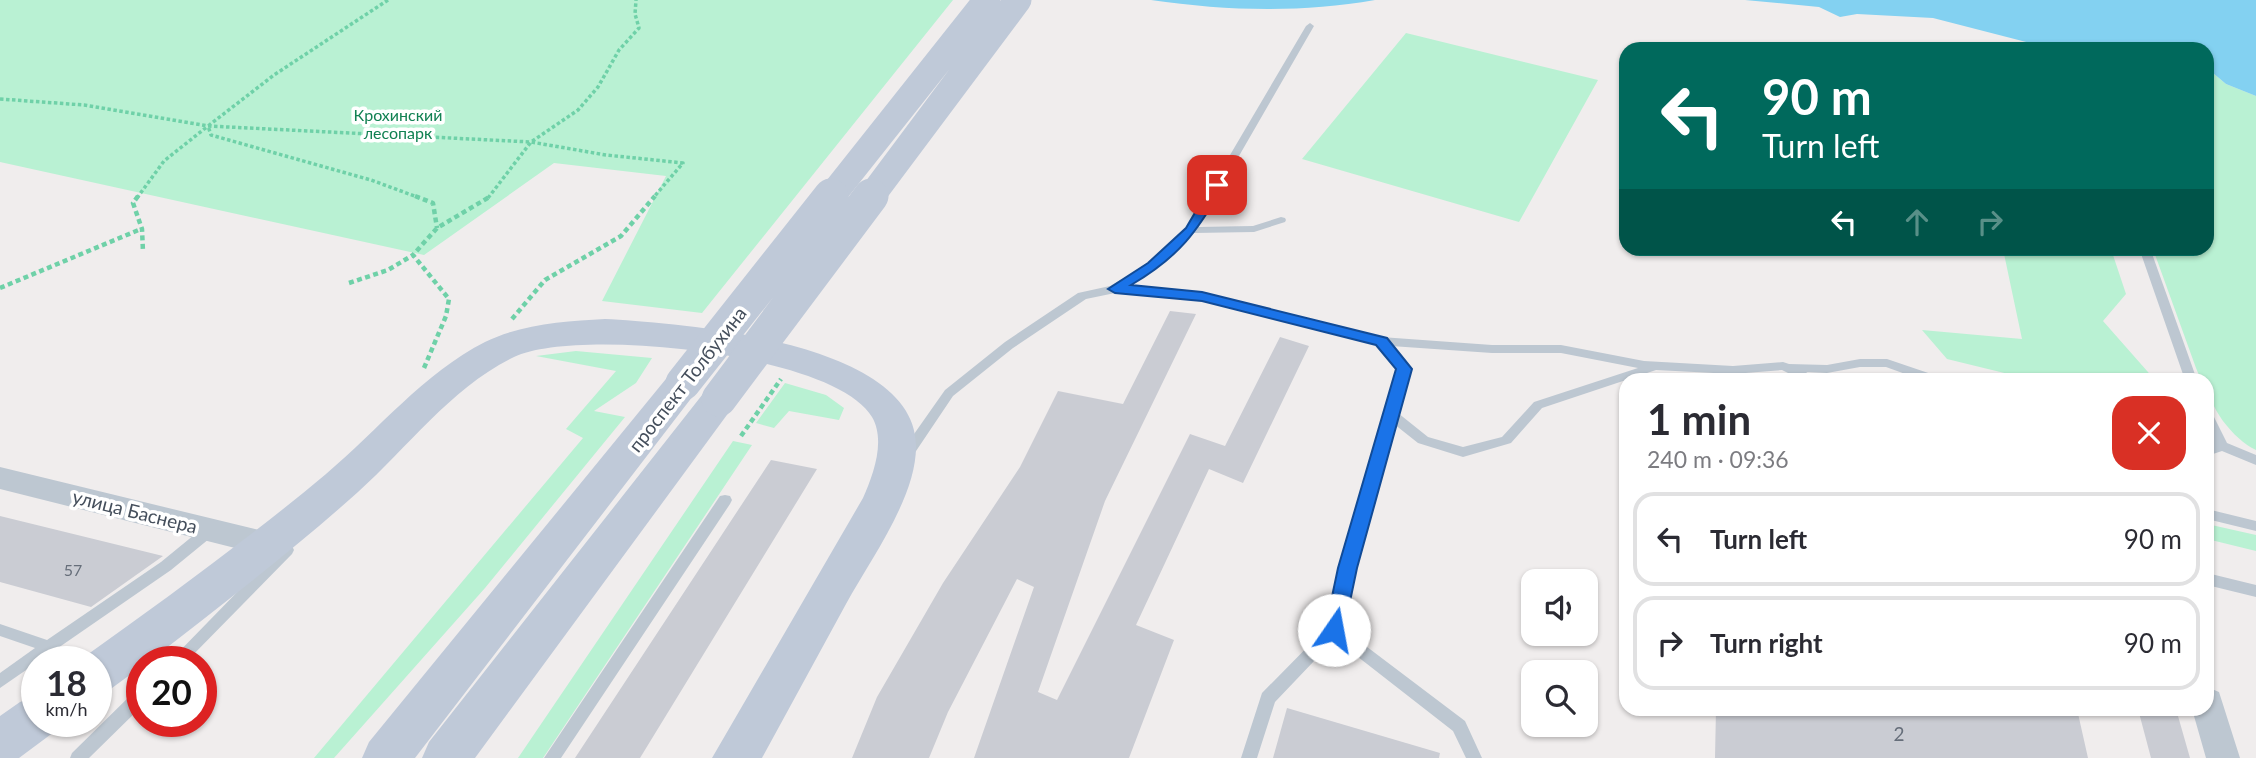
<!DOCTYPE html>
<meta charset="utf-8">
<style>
body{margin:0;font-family:Lato,sans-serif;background:#f7f7f7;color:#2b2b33;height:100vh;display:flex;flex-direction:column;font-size:26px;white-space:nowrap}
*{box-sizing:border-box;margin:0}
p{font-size:23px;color:#7c7c81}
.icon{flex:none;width:38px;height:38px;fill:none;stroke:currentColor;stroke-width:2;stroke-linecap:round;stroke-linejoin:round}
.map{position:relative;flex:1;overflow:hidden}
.sheet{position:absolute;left:1619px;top:373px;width:595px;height:343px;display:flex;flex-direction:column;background:#fff;border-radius:21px;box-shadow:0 2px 5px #0004}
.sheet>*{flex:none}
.hud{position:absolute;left:1619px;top:42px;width:595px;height:214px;border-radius:21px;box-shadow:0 2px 5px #0004;background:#00695c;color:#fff;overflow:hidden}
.fabs{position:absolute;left:1521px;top:569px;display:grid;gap:14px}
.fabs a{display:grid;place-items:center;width:77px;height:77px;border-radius:14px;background:#fff;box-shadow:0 2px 5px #0004;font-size:35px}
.speed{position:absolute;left:21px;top:646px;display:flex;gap:14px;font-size:35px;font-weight:700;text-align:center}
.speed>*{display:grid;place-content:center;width:91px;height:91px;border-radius:50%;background:#fff;box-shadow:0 2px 5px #0004;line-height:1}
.speed small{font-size:18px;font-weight:400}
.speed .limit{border:10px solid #d22;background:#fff;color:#111}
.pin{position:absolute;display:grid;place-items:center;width:60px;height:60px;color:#fff;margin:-30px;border-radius:14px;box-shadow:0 4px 10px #0006}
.me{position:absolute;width:77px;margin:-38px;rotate:12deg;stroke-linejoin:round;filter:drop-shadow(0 0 5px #0008)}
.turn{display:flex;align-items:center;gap:24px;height:147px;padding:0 28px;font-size:32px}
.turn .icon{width:91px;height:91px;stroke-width:2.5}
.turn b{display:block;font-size:49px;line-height:60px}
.lanes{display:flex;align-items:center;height:66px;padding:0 28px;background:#0003;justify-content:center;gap:35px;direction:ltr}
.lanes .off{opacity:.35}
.round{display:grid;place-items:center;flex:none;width:74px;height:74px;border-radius:21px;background:#f7f7f7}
.overview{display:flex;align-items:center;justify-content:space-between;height:119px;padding:0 28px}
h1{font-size:42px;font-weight:700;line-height:52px}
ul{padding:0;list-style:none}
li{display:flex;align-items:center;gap:21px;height:94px;margin:0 14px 10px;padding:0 14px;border:4px solid #e1e1e2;border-radius:21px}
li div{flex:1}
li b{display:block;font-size:26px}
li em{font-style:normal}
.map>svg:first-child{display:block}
</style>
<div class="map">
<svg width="2256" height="758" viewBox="0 0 2256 758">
<rect width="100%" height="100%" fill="#f0eded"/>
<!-- green -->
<path fill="#b9f1d3" d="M0 0H953L702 313 602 301 666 176 554 163 424 255 0 162Z
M1406 33 1598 80 1519 222 1302 159Z
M2207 68 2226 84 2256 96V450C2233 439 2207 406 2207 380H2201L2196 368 2153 249 2207 248Z
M2003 249H2111L2126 294 2103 321 2155 380H2033L1947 359 1922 330 2022 339Z
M576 351 652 358 636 383 594 411 625 417 485 588 334 758H314L583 438 566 429 616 371 536 356Z
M785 383 826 395 844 408 839 420 789 411 774 428 756 423Z
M733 441 752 445 543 758H518Z
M2207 524 2256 535V551L2207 539Z"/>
<!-- water -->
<path fill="#83d1f1" d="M1151 0H1375C1299 13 1227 11 1151 0Z
M1745 0H2256V96L2226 84 2207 68V49H2053L1933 18 1857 14 1840 17 1819 7Z"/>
<!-- building -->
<path fill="#caccd3" d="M1170 311 1196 314 1105 501 1038 692 1057 700 1190 434 1225 446 1280 337 1309 346 1243 483 1209 469 1136 625 1174 640 1129 758H974L1034 587 1017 579 948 712 929 758H852L877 697 943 583 1020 467 1058 391 1123 404Z
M771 460 817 469 640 758H575Z
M0 516 163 556 91 607 0 582Z
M1287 708 1440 753 1439 758H1273Z
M1716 709H2077L2088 758H1715Z
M2138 709H2176L2190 758H2151Z"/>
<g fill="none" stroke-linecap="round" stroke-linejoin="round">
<!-- path-far1 -->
<path stroke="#6fd1a8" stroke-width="3.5" stroke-dasharray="3.5 2.5" stroke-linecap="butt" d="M388 0 274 75 208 126 211 135 371 180 420 198
M0 99 84 105 208 126 531 142 606 155 683 163 653 198
M137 198 164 161 208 126
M488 198 531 142 578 110 598 87 619 50 639 28 635 14 636 0"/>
<!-- path -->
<path stroke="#6fd1a8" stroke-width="4.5" stroke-dasharray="5 3.5" stroke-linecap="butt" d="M138 196 133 203 142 229 143 252
M415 196 433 203 437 228
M349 283 388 270 413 255
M0 288 141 229
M512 319 545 280 621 236 655 196
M424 368 446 316 449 299 413 255 437 228 491 196
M741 436 781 379"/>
<!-- lane -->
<path fill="#bdc7d1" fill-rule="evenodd" d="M1310 23 1314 26 1198 227 1253 226 1281 217 1285 218 1286 220 1285 222 1254 232 1194 233 1157 268 1126 286 1201 293 1381 337 1492 345H1561L1644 361 1733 366 1783 362 1789 364 1827 365 1860 359H1887L1940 377 1942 380H1922L1886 367H1860L1827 373 1806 372 1819 380H1802L1782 370 1733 374 1656 370 1542 408 1511 443 1463 457 1418 443 1394 424 1354 568 1342 628 1465 721 1482 758H1466L1453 731 1335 639 1275 702 1257 758H1241L1262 693 1327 627 1340 568 1398 370 1377 344 1201 301 1115 293 1086 299 1013 348 953 396 912 457H902L900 454 945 390 1005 342 1078 293 1110 286 1149 264 1187 228 1306 26ZM1391 346 1492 353H1561L1638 368 1534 402 1502 437 1463 447 1428 437 1398 413 1410 369Z
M2139 248H2150L2197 380H2185Z
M2207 410 2211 411 2227 443 2256 455V465L2222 451 2207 456V446L2214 444 2207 427Z
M725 495 730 496 732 500 730 504 561 758H544L720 496Z
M2207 509 2256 521V531L2207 519Z
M210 525 215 526 217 530 215 534 171 570 0 688V673L35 648 0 636V624L47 640 161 562 205 526Z
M287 544 292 546 294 550 292 554 186 662H169L282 546Z
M2207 573 2256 585V597L2207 585Z
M142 688V706L89 758H70L72 753 136 690Z"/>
<!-- street -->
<path fill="#bdc7d1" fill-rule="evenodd" d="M0 467 271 533 282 537 286 545 282 553 271 557 0 489Z
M2207 687 2219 692 2240 758H2206L2192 709H2207Z"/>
<!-- secondary -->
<path fill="#bfc9d8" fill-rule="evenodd" d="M605 319C681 323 915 341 916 445 917 497 870 560 846 604 818 655 790 707 762 758H712L863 498C873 475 886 441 872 417 835 353 577 327 514 357 452 387 408 447 358 492 291 552 219 607 148 662H142V666L112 688 96 694V662L80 660C164 600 247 540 326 474 378 430 424 373 485 342 522 324 565 321 605 319Z
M683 370 696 374 701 383 696 392 415 758H362L369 742 670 374Z
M719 386 732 390 738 399 732 408 475 758H422L429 742 706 390Z
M37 696V721H59L54 732 19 758H0V716L20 702Z"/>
<!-- secondary-bridge-far1 -->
<path stroke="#bfc9d8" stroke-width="27" d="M830 198 987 0
M870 198 1018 0"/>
<!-- secondary-bridge -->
<path stroke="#bfc9d8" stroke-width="35" d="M683 383 831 196
M719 399 871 196"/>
</g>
<!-- route -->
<path fill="#1a73e8" stroke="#114b97" stroke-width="2" d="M1213 182 1224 185C1197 232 1179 257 1131 285L1202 292 1387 338 1412 369 1357 568 1344 630 1341 636H1328L1325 630 1338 568 1396 369 1376 345 1202 301 1115 293 1108 289 1148 263 1186 228Z"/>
<g text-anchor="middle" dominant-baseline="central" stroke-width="7" stroke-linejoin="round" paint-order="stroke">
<!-- far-park labels -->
<g font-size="16" fill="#118152" stroke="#fff">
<text x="398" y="114">Крохинский<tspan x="398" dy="18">лесопарк</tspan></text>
</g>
<!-- number labels -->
<g font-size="16" fill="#666e7a">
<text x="73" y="569">57</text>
</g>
<!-- street labels -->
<g font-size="19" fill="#454f5c" stroke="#fff">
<text transform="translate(687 379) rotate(-52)">проспект Толбухина</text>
<text transform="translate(135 511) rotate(14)">улица Баснера</text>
</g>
<!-- near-number labels -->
<g font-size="19" fill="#666e7a">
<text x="1899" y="733">2</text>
</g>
</g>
</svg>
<div class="fabs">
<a><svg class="icon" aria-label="sound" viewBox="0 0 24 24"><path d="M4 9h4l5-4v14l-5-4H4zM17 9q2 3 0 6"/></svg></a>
<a><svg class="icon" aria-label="search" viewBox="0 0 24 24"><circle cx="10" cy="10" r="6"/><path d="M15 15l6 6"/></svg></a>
</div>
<div class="speed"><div>18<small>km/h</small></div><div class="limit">20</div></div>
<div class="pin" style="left:1217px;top:185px;background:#d93025"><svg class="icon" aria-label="arrive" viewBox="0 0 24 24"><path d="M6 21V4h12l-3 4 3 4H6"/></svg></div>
<svg class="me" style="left:1334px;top:630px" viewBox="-20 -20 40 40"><circle r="19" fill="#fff"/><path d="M0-13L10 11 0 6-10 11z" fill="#1a73e8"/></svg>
<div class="hud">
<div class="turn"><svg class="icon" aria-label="left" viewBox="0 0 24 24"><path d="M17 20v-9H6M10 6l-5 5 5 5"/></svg><div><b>90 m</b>Turn left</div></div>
<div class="lanes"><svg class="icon" aria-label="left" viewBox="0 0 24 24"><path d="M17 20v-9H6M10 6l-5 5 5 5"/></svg><svg class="icon off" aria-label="ahead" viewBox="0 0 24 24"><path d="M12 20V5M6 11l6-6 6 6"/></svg><svg class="icon off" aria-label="right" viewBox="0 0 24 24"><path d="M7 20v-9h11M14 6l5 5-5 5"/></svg></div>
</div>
<section class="sheet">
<div class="overview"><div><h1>1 min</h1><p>240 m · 09:36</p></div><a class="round" style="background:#d93025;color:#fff"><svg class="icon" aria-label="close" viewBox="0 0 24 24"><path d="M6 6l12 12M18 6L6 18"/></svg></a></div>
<ul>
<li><svg class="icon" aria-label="left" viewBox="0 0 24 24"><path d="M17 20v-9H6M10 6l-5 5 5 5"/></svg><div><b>Turn left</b></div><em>90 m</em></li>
<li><svg class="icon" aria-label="right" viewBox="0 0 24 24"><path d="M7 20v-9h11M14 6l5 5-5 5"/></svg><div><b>Turn right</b></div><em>90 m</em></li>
</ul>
</section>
</div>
